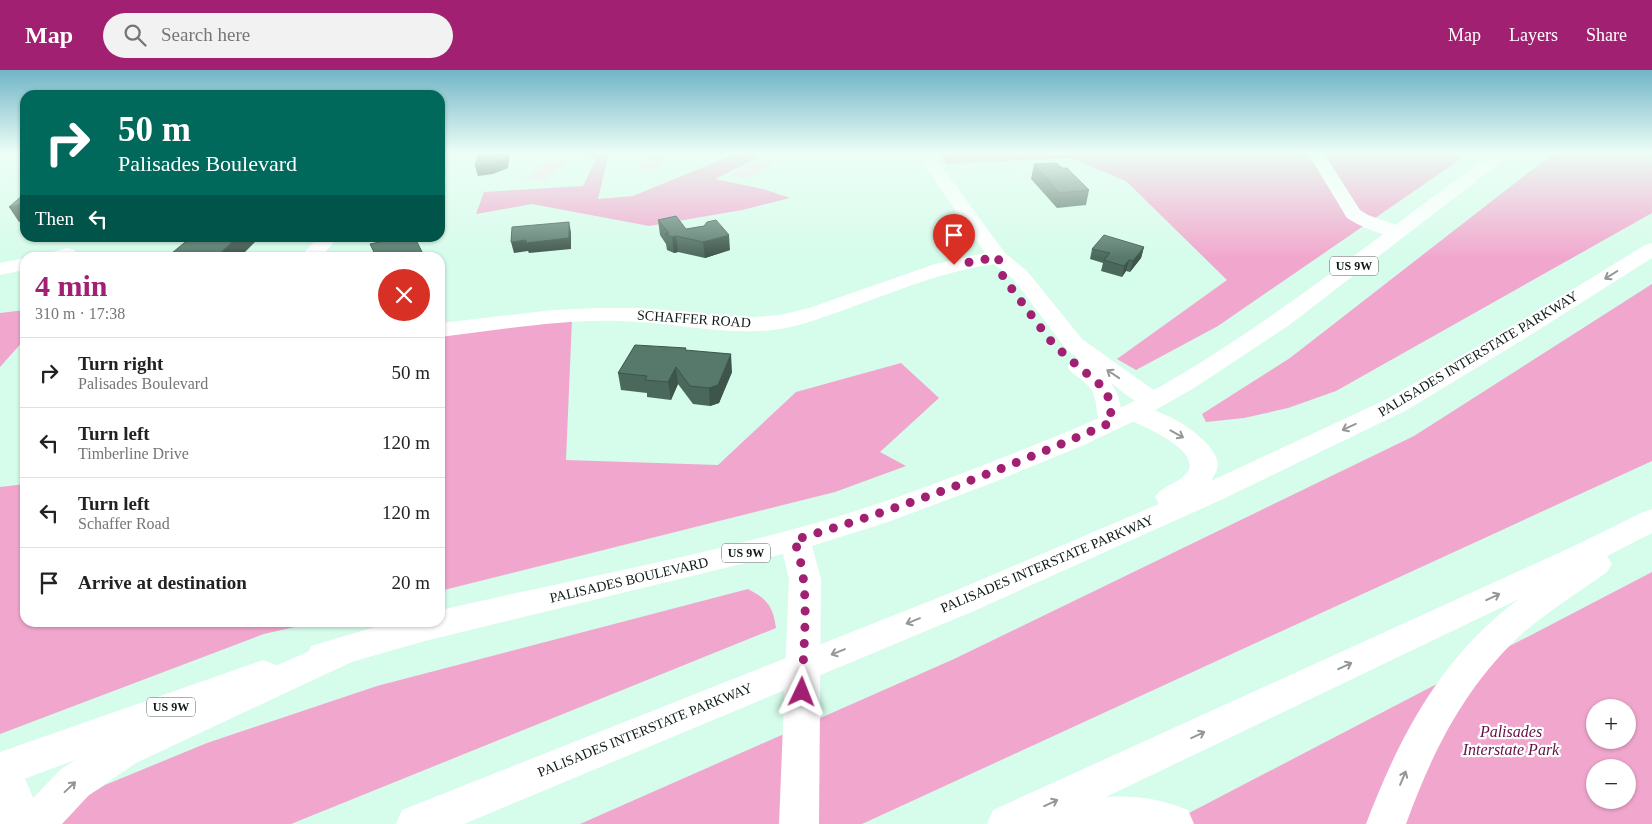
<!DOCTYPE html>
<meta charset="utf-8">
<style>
body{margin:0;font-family:Georgia,serif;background:#f2f2f2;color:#222;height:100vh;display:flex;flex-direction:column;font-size:19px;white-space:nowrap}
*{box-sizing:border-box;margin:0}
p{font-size:16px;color:#767676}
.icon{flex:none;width:28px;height:28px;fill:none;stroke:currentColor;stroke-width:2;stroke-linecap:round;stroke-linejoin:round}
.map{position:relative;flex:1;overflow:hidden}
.panel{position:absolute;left:20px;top:182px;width:425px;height:375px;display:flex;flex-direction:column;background:#fff;border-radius:15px;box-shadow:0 1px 4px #0004}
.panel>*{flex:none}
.hud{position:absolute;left:20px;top:20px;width:425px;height:152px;border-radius:15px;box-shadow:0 1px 4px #0004;background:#00695c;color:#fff;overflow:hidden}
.controls{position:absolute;left:1586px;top:629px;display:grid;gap:10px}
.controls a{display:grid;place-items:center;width:50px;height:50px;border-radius:50%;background:#fff;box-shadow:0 1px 4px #0004;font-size:25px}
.pin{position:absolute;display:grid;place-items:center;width:42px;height:42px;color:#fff;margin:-51px -21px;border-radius:50% 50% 50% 0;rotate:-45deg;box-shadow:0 0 5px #0007}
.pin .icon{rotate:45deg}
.me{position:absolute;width:55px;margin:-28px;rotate:2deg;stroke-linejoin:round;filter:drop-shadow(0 0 4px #0008)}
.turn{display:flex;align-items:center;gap:18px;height:105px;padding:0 15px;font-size:22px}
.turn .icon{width:65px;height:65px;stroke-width:2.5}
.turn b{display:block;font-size:35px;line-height:42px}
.then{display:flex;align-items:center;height:48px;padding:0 15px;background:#0003;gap:10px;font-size:19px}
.round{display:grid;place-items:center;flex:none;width:52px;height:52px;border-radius:26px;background:#f2f2f2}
.overview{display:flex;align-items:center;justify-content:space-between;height:85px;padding:0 15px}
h1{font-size:30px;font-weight:700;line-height:38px;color:#a12071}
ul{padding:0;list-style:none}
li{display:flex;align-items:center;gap:15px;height:70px;padding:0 15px;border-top:1px solid #e0e0e0}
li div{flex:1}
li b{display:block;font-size:19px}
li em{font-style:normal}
header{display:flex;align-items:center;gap:30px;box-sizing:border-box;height:70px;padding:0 25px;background:#a12071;color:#fff}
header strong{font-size:24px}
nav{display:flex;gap:28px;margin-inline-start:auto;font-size:18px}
.search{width:350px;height:45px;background:#f2f2f2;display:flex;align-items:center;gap:12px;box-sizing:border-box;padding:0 18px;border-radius:28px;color:#767676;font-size:19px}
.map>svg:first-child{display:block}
</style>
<header>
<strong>Map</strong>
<div class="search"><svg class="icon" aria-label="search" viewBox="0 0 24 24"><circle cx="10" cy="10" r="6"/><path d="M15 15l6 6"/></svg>Search here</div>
<nav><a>Map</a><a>Layers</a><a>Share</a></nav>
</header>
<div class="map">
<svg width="1652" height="754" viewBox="0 0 1652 754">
<rect width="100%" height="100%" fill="#d6fceb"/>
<!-- green -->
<path fill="#fed8ea" d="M649 82H669L657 99 637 98Z
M551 89 569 92 544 110 526 107Z
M761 90 775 95 744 109 729 104Z"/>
<!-- forest -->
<path fill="#f1a7cd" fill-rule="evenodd" d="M574 82H609L598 129 633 126 740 82H769L715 109 763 119 790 128 742 140 649 156 532 134 476 144 484 122 583 116 596 89Z
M959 82H1471L1218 256 1136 300 1117 289 1227 210 1126 111 1070 88 947 94 940 84Z
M1555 82H1652V143L1336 321 1288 338 1244 348 1206 352 1202 344 1290 288Z
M1652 214V391L862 754H580L954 589 1414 366Z
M25 240V269L0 297V243Z
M572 249 566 390 718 395 796 322 901 293 939 328 880 382 906 396 835 422 440 521V264Z
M25 414V552L312 553 264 564 0 664V417Z
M1652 502V754H1168ZM1595 638H1628V670H1595ZM1595 698H1628V730H1595Z
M748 519C767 529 773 536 776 558L291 754H62L65 740 105 715 207 673 377 616Z"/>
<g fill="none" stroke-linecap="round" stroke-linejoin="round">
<!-- minor -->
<path fill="#fff" fill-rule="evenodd" d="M915 82H931L1005 183 1027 201 1082 269 1162 326 1165 331 1162 336C1142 341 1126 324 1111 313L1118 325 1124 352 1120 358 1111 360 1102 358C1095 347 1098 334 1093 323 1088 311 1074 307 1067 297L1071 292 1080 290 1066 279 1013 209 994 194C944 201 897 221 849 238 827 246 804 255 780 259 727 267 674 252 621 251 561 249 500 260 440 267V253L553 240 598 238H641L741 248 780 245 809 238 935 194 985 183Z
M1307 82H1323L1360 140 1368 145 1405 158 1407 162 1405 166C1390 170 1359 156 1347 148Z
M318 168H338L320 188H299Z
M67 178 74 180 77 184 74 188H43L46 184Z
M25 188V200L0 205V193Z"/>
<!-- major -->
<path fill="#fff" fill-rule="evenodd" d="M1495 82H1514L1288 256 1194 318 1145 346 1086 374 992 413 888 452 812 476 821 509 819 754H779L789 509 783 484 425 571 323 600 311 596 306 586 311 576 392 552H440V540C562 512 685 489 805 456 871 438 935 414 999 389 1042 372 1086 355 1128 334 1260 265 1373 168 1495 82Z
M263 590 276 595 281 605 276 615 0 718V682Z"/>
<!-- highway -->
<path fill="#fff" fill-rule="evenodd" d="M1652 173V188L1521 271 1405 341 1223 429 974 541 464 754H396L402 740 950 523 1159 434 1155 427C1163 415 1177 414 1186 404 1206 381 1140 355 1125 348L1121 342 1125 336C1149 330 1215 366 1218 394 1218 399 1214 406 1211 411L1387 329 1505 261 1645 175Z
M1652 439V463L1607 486 1612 494 1607 502C1579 522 1550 540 1524 562 1466 614 1432 682 1406 754H1366C1399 667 1442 585 1519 529L1106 727C1136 725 1161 729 1188 740L1194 754H987L993 740 1574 476 1641 443Z
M344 566 356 570 361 580 356 590 136 693 89 725 62 754H0V690C21 698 26 708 33 728L61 699 108 669Z"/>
</g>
<!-- wall -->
<path fill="#4b685c" d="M1034 94 1062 98 1089 120 1086 135 1057 138 1031 109Z
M658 150 686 159 730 180 705 188 678 182 674 183 667 180 666 174 660 165Z
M1144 177 1141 188 1130 202 1126 201 1122 207 1101 201 1103 193 1090 189 1092 179Z
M686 280 732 302 719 333 710 336 693 334 678 314 671 330 647 327V323L621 320 618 303Z"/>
<!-- shaded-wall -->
<path fill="#3d554b" d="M19 82H25V92Z
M507 82H510L508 98 493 104 478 106 475 96Z
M25 133V151L19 152 9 137Z
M569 152 571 162V179L529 183 528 181 514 183 511 172 526 170Z
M729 165 730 180 705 188 703 172Z
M676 166 678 182 674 183 672 167Z
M236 168H253L255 172 239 188H215Z
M1144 177 1141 188 1130 202 1133 191Z
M1129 190 1126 201 1122 207 1124 196Z
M731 284 732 302 719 333 710 336 709 318Z
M676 297 678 314 671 330 668 312Z"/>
<!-- building -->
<path fill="#57796b" stroke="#3d554b" d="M479 82H507L506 88 491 94 475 96Z
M1056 93 1062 98H1067L1089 120 1059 123 1034 94Z
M25 123V133L9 137Z
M676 146 686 159 704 156 707 152 716 150 729 165 703 172 676 166 672 167 665 164 669 163 658 150Z
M569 152V168L526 173V170L511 172 512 157Z
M1104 165 1144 177 1133 191 1129 190 1124 196 1104 190 1110 183 1092 179Z
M190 168H236L215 188H166Z
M398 168H415L425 188H377L370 174Z
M635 275 686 278 685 280 731 284 718 315 709 318 690 316 676 297 668 312 645 310 647 306 618 303Z"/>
<!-- one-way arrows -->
<defs><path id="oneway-shaft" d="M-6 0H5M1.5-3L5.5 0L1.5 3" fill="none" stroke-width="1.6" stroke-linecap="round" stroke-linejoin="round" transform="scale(1.25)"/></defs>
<g stroke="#939896">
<use href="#oneway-shaft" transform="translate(1611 205) rotate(148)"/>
<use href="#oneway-shaft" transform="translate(1113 304) rotate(-146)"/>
<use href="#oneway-shaft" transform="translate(1349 357) rotate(155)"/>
<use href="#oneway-shaft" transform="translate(1177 364) rotate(29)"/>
<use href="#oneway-shaft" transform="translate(1493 527) rotate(-25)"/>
<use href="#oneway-shaft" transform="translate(913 551) rotate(158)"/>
<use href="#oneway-shaft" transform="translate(838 582) rotate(158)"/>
<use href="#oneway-shaft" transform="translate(1345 596) rotate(-25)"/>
<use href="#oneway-shaft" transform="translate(1198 665) rotate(-25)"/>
<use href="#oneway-shaft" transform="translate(1403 708) rotate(-67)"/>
<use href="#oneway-shaft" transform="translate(70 717) rotate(-43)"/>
<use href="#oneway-shaft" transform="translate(1051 733) rotate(-25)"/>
</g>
<!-- sky -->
<linearGradient id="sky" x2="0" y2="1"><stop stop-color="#71b5c7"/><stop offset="0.44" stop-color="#edfef6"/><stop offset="1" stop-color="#edfef6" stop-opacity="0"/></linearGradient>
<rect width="1652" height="188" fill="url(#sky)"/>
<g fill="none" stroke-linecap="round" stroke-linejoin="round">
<!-- route -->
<path stroke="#a12071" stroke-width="9" stroke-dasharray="0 16.2" d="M802 622C803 574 812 515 794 470 903 438 1008 398 1112 352L1109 329 1104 318 1066 286 1049 269 1003 207 998 187 954 195"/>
</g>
<g text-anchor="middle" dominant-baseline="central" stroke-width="4.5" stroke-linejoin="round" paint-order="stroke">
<!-- shield labels -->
<g fill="#fff" stroke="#565f5c" stroke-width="1">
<rect x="1330" y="186.5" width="48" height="19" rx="4"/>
<rect x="722" y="473.5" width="48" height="19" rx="4"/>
<rect x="147" y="627.5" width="48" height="19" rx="4"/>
</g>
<g font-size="12" font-weight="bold" fill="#0e1b16">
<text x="1354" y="196">US 9W</text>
<text x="746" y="483">US 9W</text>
<text x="171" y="637">US 9W</text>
</g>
<!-- street labels -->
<g font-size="14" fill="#0e1b16" stroke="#fff">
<text transform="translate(694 249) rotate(4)">SCHAFFER ROAD</text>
<text transform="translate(1478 284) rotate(-31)">PALISADES INTERSTATE PARKWAY</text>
<text transform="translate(1047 494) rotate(-23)">PALISADES INTERSTATE PARKWAY</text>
<text transform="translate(629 510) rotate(-13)">PALISADES BOULEVARD</text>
<text transform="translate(645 660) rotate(-22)">PALISADES INTERSTATE PARKWAY</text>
</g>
<!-- near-park labels -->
<g font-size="16" font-style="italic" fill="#651046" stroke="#fff">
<text x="1511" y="661">Palisades<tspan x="1511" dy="18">Interstate Park</tspan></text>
</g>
</g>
</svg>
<div class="controls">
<a>+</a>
<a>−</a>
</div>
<div class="pin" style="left:954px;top:195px;background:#d93025"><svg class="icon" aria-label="arrive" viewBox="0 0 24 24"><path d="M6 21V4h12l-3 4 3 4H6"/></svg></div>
<svg class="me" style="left:802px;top:622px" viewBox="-20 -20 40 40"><path d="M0-17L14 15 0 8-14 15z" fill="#a12071" stroke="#fff" stroke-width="4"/></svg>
<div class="hud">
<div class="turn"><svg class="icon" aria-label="right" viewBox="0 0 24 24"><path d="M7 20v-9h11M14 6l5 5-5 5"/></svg><div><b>50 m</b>Palisades Boulevard</div></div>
<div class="then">Then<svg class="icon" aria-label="left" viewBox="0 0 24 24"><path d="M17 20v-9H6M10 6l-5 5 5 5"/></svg></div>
</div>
<section class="panel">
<div class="overview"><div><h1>4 min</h1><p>310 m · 17:38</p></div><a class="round" style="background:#d93025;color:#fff"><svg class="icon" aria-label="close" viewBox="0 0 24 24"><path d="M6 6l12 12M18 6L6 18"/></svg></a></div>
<ul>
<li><svg class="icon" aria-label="right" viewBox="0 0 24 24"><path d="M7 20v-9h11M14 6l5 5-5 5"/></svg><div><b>Turn right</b><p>Palisades Boulevard</p></div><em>50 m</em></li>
<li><svg class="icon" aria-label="left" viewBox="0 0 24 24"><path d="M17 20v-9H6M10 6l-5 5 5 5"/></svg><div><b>Turn left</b><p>Timberline Drive</p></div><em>120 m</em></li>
<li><svg class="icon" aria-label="left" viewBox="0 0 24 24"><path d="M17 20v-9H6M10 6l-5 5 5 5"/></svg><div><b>Turn left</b><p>Schaffer Road</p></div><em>120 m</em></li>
<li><svg class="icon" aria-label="arrive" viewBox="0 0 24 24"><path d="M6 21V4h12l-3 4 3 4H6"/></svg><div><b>Arrive at destination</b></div><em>20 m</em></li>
</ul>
</section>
</div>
